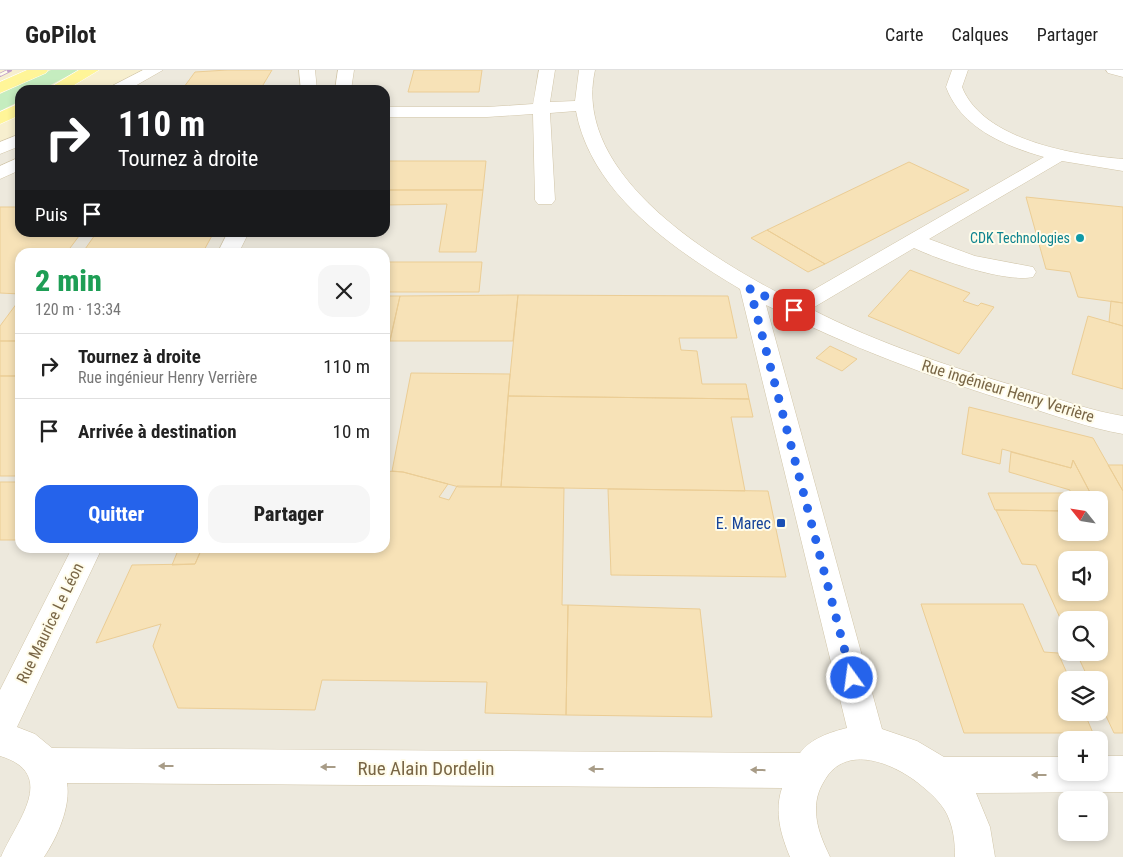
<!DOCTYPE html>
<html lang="fr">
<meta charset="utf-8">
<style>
body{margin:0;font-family:"Roboto Condensed",sans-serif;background:#f6f6f6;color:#222;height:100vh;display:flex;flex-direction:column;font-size:19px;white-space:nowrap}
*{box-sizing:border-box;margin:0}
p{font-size:16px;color:#767676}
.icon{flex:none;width:28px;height:28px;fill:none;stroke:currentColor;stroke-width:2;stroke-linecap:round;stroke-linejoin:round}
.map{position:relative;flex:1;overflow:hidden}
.panel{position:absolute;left:15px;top:178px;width:375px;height:305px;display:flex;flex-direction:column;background:#fff;border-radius:15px;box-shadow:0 2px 8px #0003}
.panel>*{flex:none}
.guide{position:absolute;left:15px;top:15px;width:375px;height:152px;border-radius:15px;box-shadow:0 2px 8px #0003;background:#202124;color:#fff;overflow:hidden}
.needle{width:32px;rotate:300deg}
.fabs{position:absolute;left:1058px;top:421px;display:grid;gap:10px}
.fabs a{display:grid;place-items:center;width:50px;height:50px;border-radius:10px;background:#fff;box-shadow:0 2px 8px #0003;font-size:25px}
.pin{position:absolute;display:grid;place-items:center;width:42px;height:42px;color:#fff;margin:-21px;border-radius:10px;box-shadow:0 2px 8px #0006}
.me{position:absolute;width:55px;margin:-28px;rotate:346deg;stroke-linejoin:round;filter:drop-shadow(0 0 4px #0008)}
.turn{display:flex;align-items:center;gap:18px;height:105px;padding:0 20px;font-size:22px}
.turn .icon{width:65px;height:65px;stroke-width:2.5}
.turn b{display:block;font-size:35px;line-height:42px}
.then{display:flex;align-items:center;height:48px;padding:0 20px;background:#0003;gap:10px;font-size:19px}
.round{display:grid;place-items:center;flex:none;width:52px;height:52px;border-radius:15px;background:#f6f6f6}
.headline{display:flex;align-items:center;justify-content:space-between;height:85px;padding:0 20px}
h1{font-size:30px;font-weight:800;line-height:38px;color:#1e9e55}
.button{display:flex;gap:10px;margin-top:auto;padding:10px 20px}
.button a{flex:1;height:58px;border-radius:15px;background:#2563eb;color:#fff;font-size:20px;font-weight:800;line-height:58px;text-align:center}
.button a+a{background:#f6f6f6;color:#222}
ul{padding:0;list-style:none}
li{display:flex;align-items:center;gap:15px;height:65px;padding:0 20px;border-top:1px solid #e0e0e0}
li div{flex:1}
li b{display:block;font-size:19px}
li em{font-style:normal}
header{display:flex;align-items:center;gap:30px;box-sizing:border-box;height:70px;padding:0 25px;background:#fff;border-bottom:1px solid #e0e0e0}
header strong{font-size:24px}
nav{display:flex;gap:28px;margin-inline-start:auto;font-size:18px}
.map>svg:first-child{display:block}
</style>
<header>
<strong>GoPilot</strong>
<nav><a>Carte</a><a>Calques</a><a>Partager</a></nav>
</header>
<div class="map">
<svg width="1123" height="787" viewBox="0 0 1123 787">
<rect width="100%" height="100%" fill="#fefbe2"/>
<!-- residential -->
<path fill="#f7efcf" d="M0 0H155L116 20H20V69L0 79Z"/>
<!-- industrial -->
<path fill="#ede9dd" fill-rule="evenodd" d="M155 0H1123V787H0V79L20 69V162H385V20H116ZM20 182H385V478H20ZM1066 430H1099V462H1066ZM1066 490H1099V522H1066ZM1066 550H1099V582H1066ZM1066 610H1099V642H1066ZM1066 670H1099V702H1066ZM1066 730H1099V762H1066Z"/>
<!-- green -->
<path fill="#c5edbf" d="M51 0H79L41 20H20V31L0 41V24Z"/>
<!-- building -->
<path fill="#f7e2b7" stroke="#ebcd95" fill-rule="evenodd" d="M227 0H272L260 20H167L169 17H184L195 2Z
M414 0H482L479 22H408Z
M385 91H486L483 120H385Z
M909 92 969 120 825 194 767 160Z
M385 120H483L476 182H439L447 134 385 135Z
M1026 127 1123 137V233L1078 227 1070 202 1046 199Z
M0 137H20V162H82L67 182H20V224L0 223Z
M767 160 825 194 808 202 751 168Z
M97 162H214L203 182H83Z
M385 192H482L479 222H385Z
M910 200 970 223 963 231 978 236 981 233 994 237 959 284 868 246Z
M518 225 728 226 737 268H679L681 280 697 281 702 314H746L749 329 508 326Z
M518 225 513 271H390L400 226Z
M385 226H400L385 292Z
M20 229V271H0V256Z
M1111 231 1123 233V256L1109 252Z
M1088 246 1123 256V319L1072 304Z
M0 271H20V306H0Z
M830 276 857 289 842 301 816 288Z
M411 303 510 304 501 417H459L403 402 392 401Z
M0 306H20V406H0Z
M508 326 749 329 753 347H731L745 421 501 417Z
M969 337 1093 368 1123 421V663H1114L1099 631V610H1089L1076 582H1099V550H1066V561L1036 495 1022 494 996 440 1066 441V462H1099V430H1094L1073 390 1071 398 1002 379 1000 394 962 384ZM1066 490H1099V522H1066Z
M1011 382 1071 398 1073 390 1094 430H1066V441L995 440 988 423H1070V420L1009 402Z
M1108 395H1123V421Z
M385 401 403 402 448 414 439 427 449 430 457 416 564 418 562 535H568L566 645 485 643 487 612 322 610 315 640 178 638 153 576 161 554 96 573 132 495 195 494 202 478H385Z
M0 412H20V470H0Z
M608 419 768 421 786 507 611 505Z
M179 478H202L195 494 172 495Z
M921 534H1023L1044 582 1058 583 1070 610H1066V642H1084L1093 663H964Z
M568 535 700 539 712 647 566 645Z"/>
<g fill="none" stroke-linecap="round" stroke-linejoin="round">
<!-- minor casing -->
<g stroke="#d1c5a8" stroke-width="1">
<path id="minor" d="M143 0H163L128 20H108L110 17Z
M299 0H315L317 20H301Z
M338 0H354L351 20H335Z
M539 0H555L550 32 575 31 579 0H595C571 106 715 191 794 231L1044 87C1005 76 961 58 946 17L952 0H968L962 17C983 70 1073 85 1123 89V101L1062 91 929 169 975 186 1033 197 1036 202 1033 207C1006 213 939 190 914 178L811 239C881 275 957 299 1032 321 1062 330 1092 341 1123 346V364C1089 358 1057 346 1024 336 935 309 849 277 766 235L882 659 917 671 944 687H1066V702H1099V686H1123V722L976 723 990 757 995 787H955C955 775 954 761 949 749 945 737 933 725 923 717 899 696 849 672 826 708 819 719 816 727 816 740 816 757 823 772 830 787H790C781 765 774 742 782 718L67 713C71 736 57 768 44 787H1C15 753 60 704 0 686V620L72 478H102L17 657 35 664 52 678 800 683C810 669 830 662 847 658L740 219C673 179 591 123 576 41L550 43 555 130 552 134H538L535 130 533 44 487 47H385V37H487L533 34Z
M1106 0H1123V7L1108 3Z
M20 64V76L0 84V72Z
M20 87V100L0 109V96Z
M228 162H249L239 182H218Z"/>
</g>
<!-- major casing -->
<g stroke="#fff" stroke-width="1">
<path id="major" d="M27 0H48L46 3 0 23V12Z
M79 0H99L66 20H46Z
M20 33V45L0 54V42Z"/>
</g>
<!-- minor -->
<use href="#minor" fill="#fff" fill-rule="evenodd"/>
<!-- major -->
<use href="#major" fill="#fff598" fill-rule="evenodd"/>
<!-- rail casing -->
<g stroke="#c19fc9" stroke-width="4">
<path id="rail" d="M0 5 10 0"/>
</g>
<!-- rail -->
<use href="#rail" stroke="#fffcea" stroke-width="2.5" stroke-dasharray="8" stroke-linecap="butt"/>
</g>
<!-- one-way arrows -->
<defs><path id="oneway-solid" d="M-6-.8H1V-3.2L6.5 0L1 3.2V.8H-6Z" transform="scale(1.25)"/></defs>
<g fill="#a89c87">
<use href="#oneway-solid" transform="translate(166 696) rotate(-180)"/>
<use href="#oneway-solid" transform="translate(328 697) rotate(-180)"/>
<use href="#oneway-solid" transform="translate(596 699) rotate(-180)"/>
<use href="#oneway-solid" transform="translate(758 700) rotate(-179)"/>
<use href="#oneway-solid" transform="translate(1039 705) rotate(180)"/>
</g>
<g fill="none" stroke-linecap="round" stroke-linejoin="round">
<!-- route -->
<path stroke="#2563eb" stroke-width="9" stroke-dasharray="0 16.2" d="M794 240 750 219 852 608"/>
</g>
<!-- markers -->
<circle fill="#0f9aa8" stroke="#fffcea" stroke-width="2" cx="1080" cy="168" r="5"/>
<rect fill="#1a4fb4" stroke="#fffcea" stroke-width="2" x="776" y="448" width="10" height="10" rx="2.5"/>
<g text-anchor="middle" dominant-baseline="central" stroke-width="4" stroke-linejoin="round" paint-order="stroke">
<!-- far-culture labels -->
<g font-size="14" fill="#0d838f" stroke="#fffcea" text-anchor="end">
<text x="1070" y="168">CDK Technologies</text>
</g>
<!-- street labels -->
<g font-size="16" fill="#796646" stroke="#fffcea">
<text transform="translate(1008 321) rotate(17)">Rue ingénieur Henry Verrière</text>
<text transform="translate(50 553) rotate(-64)">Rue Maurice Le Léon</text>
</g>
<!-- transit labels -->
<g font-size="16" fill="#164399" stroke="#fffcea" text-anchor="end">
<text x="771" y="453">E. Marec</text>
</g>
<!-- near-street labels -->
<g font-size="19" fill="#796646" stroke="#fffcea">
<text x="426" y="698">Rue Alain Dordelin</text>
</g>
</g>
</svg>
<div class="fabs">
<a><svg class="needle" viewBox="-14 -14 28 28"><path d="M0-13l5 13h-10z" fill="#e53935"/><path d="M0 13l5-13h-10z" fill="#767676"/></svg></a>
<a><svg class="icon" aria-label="sound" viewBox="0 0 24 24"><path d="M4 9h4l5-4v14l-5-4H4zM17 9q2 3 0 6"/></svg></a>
<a><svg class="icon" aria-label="search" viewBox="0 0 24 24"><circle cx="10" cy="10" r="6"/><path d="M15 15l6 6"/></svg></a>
<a><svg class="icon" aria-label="layers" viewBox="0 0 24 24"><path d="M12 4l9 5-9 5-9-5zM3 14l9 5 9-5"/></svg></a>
<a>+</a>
<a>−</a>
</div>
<div class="pin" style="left:794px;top:240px;background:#d93025"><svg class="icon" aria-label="arrive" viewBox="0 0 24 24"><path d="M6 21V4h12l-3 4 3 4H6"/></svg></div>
<svg class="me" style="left:852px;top:608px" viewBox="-20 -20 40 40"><circle r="17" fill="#2563eb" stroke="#fff" stroke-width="3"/><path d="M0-11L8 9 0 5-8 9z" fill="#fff"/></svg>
<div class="guide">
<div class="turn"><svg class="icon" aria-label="right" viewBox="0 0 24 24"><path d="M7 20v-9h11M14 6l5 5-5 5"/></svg><div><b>110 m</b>Tournez à droite</div></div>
<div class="then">Puis<svg class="icon" aria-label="arrive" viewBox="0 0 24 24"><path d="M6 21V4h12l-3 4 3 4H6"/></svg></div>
</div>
<section class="panel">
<div class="headline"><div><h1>2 min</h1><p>120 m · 13:34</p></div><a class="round"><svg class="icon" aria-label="close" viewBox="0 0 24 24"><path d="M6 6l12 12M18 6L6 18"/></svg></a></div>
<ul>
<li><svg class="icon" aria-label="right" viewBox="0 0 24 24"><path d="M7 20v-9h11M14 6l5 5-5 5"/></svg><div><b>Tournez à droite</b><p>Rue ingénieur Henry Verrière</p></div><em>110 m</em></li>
<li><svg class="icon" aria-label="arrive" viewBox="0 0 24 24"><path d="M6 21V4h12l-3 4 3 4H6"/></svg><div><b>Arrivée à destination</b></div><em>10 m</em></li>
</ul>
<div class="button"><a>Quitter</a><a>Partager</a></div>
</section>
</div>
